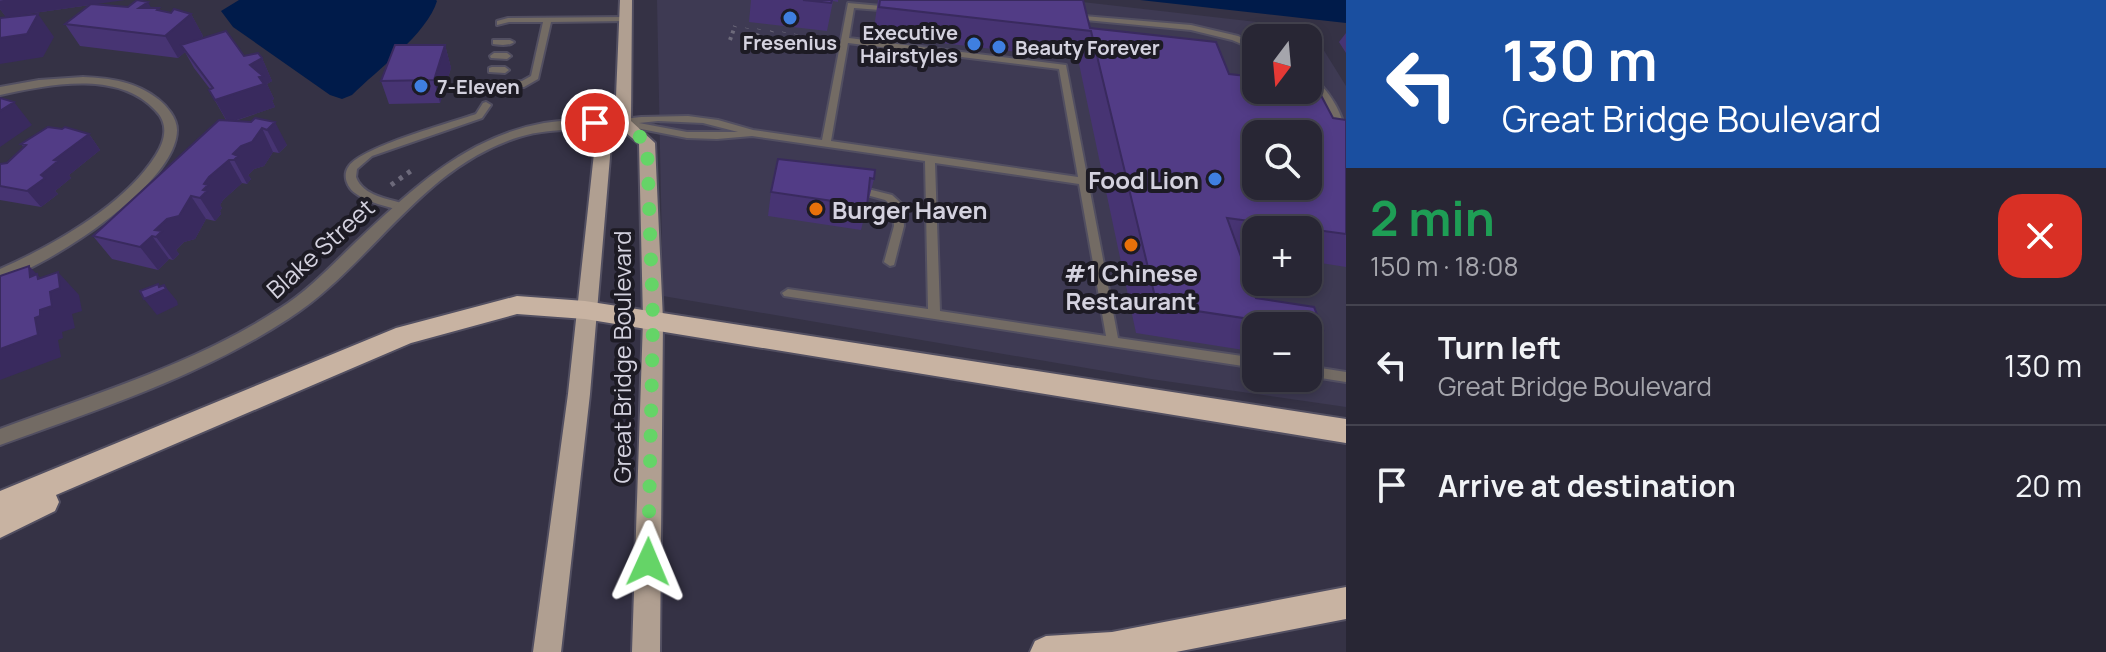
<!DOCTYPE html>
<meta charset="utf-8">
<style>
body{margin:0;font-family:Manrope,sans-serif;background:#302e3c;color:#f1f3f6;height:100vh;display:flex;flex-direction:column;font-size:30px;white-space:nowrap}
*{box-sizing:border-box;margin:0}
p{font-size:26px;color:#a5a5ac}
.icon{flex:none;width:44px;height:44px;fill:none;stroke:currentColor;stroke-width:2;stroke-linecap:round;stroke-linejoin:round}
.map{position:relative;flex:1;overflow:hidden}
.sheet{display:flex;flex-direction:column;background:#282634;width:760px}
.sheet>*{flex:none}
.top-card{background:#1a4fa0;color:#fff;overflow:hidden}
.needle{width:52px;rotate:196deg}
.tools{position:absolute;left:1242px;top:24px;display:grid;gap:16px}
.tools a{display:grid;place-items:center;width:80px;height:80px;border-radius:16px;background:#282634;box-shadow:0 4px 12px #0003,0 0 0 2px #44434f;font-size:40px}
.pin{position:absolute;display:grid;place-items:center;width:68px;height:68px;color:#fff;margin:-34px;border:4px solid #fff;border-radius:50%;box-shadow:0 2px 8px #0007}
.me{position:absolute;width:88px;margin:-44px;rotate:1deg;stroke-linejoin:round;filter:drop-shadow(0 0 6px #0008)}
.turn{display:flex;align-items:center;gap:28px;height:168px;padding:0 24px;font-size:36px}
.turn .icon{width:104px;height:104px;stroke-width:2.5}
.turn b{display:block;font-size:56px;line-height:68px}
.round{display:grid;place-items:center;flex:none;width:84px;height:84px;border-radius:24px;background:#302e3c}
.overview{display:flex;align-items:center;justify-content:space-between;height:136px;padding:0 24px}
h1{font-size:48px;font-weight:700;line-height:60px;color:#1e9e55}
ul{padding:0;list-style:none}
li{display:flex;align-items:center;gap:24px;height:120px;padding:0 24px;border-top:2px solid #44434f}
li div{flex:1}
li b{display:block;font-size:30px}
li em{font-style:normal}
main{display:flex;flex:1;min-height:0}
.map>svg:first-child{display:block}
</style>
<main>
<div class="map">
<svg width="1346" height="652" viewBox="0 0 1346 652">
<rect width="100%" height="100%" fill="#353245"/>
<!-- built -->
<path fill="#3e3a53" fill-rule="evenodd" d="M657 0H1065L1310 28 1346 86V407L1151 379 663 296ZM1256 38H1308V90H1256ZM1256 134H1308V186H1256ZM1256 230H1308V282H1256ZM1256 326H1308V378H1256Z"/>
<!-- water -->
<path fill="#001b4a" d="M239 0H436L437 1C427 34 377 70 352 95L342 99 330 95 233 27 221 11Z
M1140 0H1346V23Z"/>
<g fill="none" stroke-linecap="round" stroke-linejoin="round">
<!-- lane casing -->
<g stroke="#524f61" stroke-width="4">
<path id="lane" d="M848 3 893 7 897 9 893 11 854 8 849 38 1066 65 1118 338 1256 358V368L784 296 782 293 788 289 928 309 925 161 752 136 717 139 687 138 641 129 618 122 623 119 641 117 688 116 718 120 753 130 822 140ZM848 43 1059 69 1078 177 831 141ZM658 121 703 123 738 132H687L639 123ZM935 163 1079 184 1106 336 940 311Z
M1072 15 1191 25 1238 36 1256 44V50L1232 40 1191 30 1075 19H1072Z
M625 17 629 19 628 21 551 22 538 79 524 87 489 88 485 85 489 82 522 81 531 76 543 22H509L497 25V21L508 18Z
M493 40H510L514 42C510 46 499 45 493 44Z
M494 53H507L511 56 507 59 491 58 490 56Z
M492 67H505L509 70 505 73 489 72V68Z
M1308 76C1328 85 1346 118 1346 139L1341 136 1316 89 1308 83Z
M486 102 491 105 482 118 372 156 357 169 356 177C363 196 388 199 406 204L407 207 406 210 402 211C387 206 368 203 355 193 347 187 342 175 349 166 362 147 450 123 476 114L483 103Z
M856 186 892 195 902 204 904 226 894 265 890 266 884 262 894 226 892 206 885 200 852 191V187Z
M1308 366 1346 372V382L1308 376Z"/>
</g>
<!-- street casing -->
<g stroke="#524f61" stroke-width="4">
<path id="street" d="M83 77C111 78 136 82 158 99 167 106 177 118 177 130 177 185 47 266 0 281V269C52 246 125 205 156 155 165 141 169 124 156 111 118 69 48 85 0 95V87L39 80Z
M623 118 629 122 627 125C592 132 555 126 519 137 421 167 371 266 288 319 201 376 97 410 0 445V429C94 394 195 364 279 309 308 291 332 265 357 241 412 189 466 137 544 123 570 119 597 119 623 118Z"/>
</g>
<!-- primary casing -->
<g stroke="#524f61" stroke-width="4">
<path id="primary" d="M620 0H632L631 121 655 143 663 320 660 652H632L643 320 639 144 624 131 611 145 590 394 561 652H533L568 394 595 144 615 121Z"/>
</g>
<!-- highway casing -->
<g stroke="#524f61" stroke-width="4">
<path id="highway" d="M517 296 585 301 1346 419V443L585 319 517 314 411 343 56 495 59 502 55 511 0 538V491L396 328Z
M1346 587V619L1176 652H1030L1035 641 1046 636 1112 632Z"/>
</g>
<!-- path-far1 -->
<path stroke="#6d6a7b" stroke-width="4" stroke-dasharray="3 4" stroke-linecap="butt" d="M730 40 735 26
M743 42 747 28
M755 43 759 29
M767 45 772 31
M780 46 784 32
M793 48 796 34
M807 50 810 36"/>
<!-- path -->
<path stroke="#6d6a7b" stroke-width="5" stroke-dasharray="4 6" stroke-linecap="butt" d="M391 185 415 168
M336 238 363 212"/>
<!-- lane -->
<use href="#lane" fill="#736b64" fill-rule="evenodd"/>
<!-- street -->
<use href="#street" fill="#736b64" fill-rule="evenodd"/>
<!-- primary -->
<use href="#primary" fill="#b09f91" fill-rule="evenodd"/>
<!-- highway -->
<use href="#highway" fill="#c8b3a2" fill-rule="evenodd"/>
</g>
<!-- wall -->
<path fill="#473473" d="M0 0 159 8 160 11 171 13 191 14 203 36 199 40 244 56 262 58 272 81 267 84 274 99 272 100 275 107 235 121 251 122 255 118 287 145 279 153 273 152 264 166 254 169 248 175 251 179 247 184 242 183 223 200 220 205 222 208 220 211 221 214 215 221 206 219 195 239 184 242 176 250 179 254 173 260 169 259 158 270 112 259 93 236 226 120 209 90 210 89 194 68 185 52 178 58 80 46 65 24 90 5 6 17 0 9Z
M751 0H838V2L833 1 827 31 749 22Z
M878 0H1083L1090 28 1229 74 1333 118 1346 120V267L1308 261V230H1256V254L1239 252 1256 298 1323 330 1308 344V326H1256V352L1136 333 1078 59 873 35Z
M1346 33V53L1339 42Z
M445 45 451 68 440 103 389 104 381 81Z
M89 134 100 150 69 175 71 178 55 191 58 194 41 207 0 200V164L7 163 24 148 21 144Z
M778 159 874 179 861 230 768 216 771 192Z"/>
<!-- shaded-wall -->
<path fill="#392a5e" d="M4 0H125L6 17 0 9V1Z
M148 2 160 24 139 8Z
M159 8 171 30 191 14 203 36 186 51 181 45 185 52 178 58 165 36 157 10Z
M38 14 54 37 43 57 0 64V38Z
M445 45 451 68 440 103 434 80Z
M262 58 272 81 267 84 274 99 272 100 275 107 228 123 215 100 250 65Z
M14 102 32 125 0 147V111Z
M275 122 287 145 279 153 267 130Z
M262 128 273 152 264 166 254 169 248 175 251 179 247 184 234 160 233 154Z
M89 134 100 150 69 175 71 178 55 191 58 194 41 207 27 191 54 160Z
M229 160 242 183 223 200 220 205 222 208 220 211 221 214 215 221 200 198 204 184 209 177Z
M191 196 206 219 195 239 184 242 176 250 179 254 173 260 156 237 155 230Z
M152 236 169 259 158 270 140 247Z
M29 266 53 291 58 272 79 295 82 311 72 314 75 328 62 332 63 338 58 340 61 357 0 380V349L35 318 40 310 30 277Z
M158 284 163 291 164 285 177 301 178 305 157 315 144 299Z"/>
<!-- building -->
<path fill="#523c86" stroke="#392a5e" stroke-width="2" fill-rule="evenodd" d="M137 0 148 2 139 8H159L157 10 171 13 174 9 191 14 165 36 65 24 91 4 128 7Z
M803 0H832L831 3Z
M880 0H1083L1090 28 1216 42 1229 74 1256 77V90H1308V83L1315 84 1333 118 1346 120V234L1227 218 1256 298 1314 307 1323 330 1308 328V326H1296L1157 305 1091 31 879 7ZM1256 134H1308V186H1256Z
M38 14 27 34 0 38V18Z
M226 31 244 56 258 53 262 58 250 65 263 76 259 77 264 84 215 100 209 90 213 88 181 45Z
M395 45H445L434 80 381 81Z
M0 98 14 102 0 111Z
M255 118 275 122 267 130 262 128 252 142 241 146 233 154 238 156 234 160H229L209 177 204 184 208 185 203 190 207 191 200 198 191 196 179 216 167 219 155 230 162 231 156 237 152 236 140 247 93 236 219 120 251 122Z
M48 127 62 129 65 127 89 134 54 160 58 161 41 175 45 178 27 191 0 186V164L7 163 26 145 21 144Z
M778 159 875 170 874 179 870 178 867 206 771 192Z
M29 266 30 277 37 274 38 279 58 272 60 288 50 292 52 306 40 310V316L35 318 38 335 0 349V276Z
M158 284 159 287 164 285 166 289 144 299 140 291Z"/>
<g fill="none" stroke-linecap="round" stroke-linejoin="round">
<!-- route -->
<path stroke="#65d467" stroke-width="14" stroke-dasharray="0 25.2" d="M595 123 623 122 647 143 653 320 648 562"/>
</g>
<!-- markers -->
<g fill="#3f7fe0" stroke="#1d1b24" stroke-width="3">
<circle cx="790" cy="18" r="8"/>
<circle cx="974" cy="44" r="8"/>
<circle cx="999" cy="47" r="8"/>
<circle cx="421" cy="86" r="8"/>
<circle cx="1215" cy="179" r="8"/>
</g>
<g fill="#e8710a" stroke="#1d1b24" stroke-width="3">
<circle cx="816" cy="209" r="8"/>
<circle cx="1131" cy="245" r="8"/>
</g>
<g text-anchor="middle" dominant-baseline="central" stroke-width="8" stroke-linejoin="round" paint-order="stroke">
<!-- far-poi labels -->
<g font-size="20" font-weight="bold" fill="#d4d2df" stroke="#1d1b24" text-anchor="start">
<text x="958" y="32" text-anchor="end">Executive<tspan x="958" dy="23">Hairstyles</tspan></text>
<text x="790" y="42" text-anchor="middle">Fresenius</text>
<text x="1015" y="47">Beauty Forever</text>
<text x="437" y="86">7-Eleven</text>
</g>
<!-- poi labels -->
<g font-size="24" font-weight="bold" fill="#d4d2df" stroke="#1d1b24" text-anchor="end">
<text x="1199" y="179">Food Lion</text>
<text x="832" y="209" text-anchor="start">Burger Haven</text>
<text x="1131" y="272" text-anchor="middle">#1 Chinese<tspan x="1131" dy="28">Restaurant</tspan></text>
</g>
<!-- street labels -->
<g font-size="24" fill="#d4d2df" stroke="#1d1b24">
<text transform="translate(320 248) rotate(-42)">Blake Street</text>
<text transform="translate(621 357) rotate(-90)">Great Bridge Boulevard</text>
</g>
</g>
</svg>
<div class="tools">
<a><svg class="needle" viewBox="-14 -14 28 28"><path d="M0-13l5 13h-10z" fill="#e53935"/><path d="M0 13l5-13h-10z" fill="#a5a5ac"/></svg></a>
<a><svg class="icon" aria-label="search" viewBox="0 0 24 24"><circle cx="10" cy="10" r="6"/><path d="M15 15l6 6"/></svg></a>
<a>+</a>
<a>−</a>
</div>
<div class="pin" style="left:595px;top:123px;background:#d93025"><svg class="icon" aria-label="arrive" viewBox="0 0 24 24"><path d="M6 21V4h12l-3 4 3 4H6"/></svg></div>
<svg class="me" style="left:648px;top:562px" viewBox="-20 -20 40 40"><path d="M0-17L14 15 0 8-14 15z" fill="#65d467" stroke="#fff" stroke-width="4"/></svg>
</div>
<section class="sheet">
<div class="top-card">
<div class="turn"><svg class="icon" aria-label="left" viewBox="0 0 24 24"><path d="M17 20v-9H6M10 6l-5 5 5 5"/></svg><div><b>130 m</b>Great Bridge Boulevard</div></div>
</div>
<div class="overview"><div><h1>2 min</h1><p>150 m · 18:08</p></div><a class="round" style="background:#d93025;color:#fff"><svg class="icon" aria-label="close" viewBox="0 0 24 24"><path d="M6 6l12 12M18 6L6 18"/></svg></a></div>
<ul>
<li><svg class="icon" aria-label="left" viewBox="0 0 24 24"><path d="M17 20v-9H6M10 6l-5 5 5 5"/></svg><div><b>Turn left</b><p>Great Bridge Boulevard</p></div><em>130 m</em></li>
<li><svg class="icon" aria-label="arrive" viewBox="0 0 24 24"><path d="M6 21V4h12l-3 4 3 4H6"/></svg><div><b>Arrive at destination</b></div><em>20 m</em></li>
</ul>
</section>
</main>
